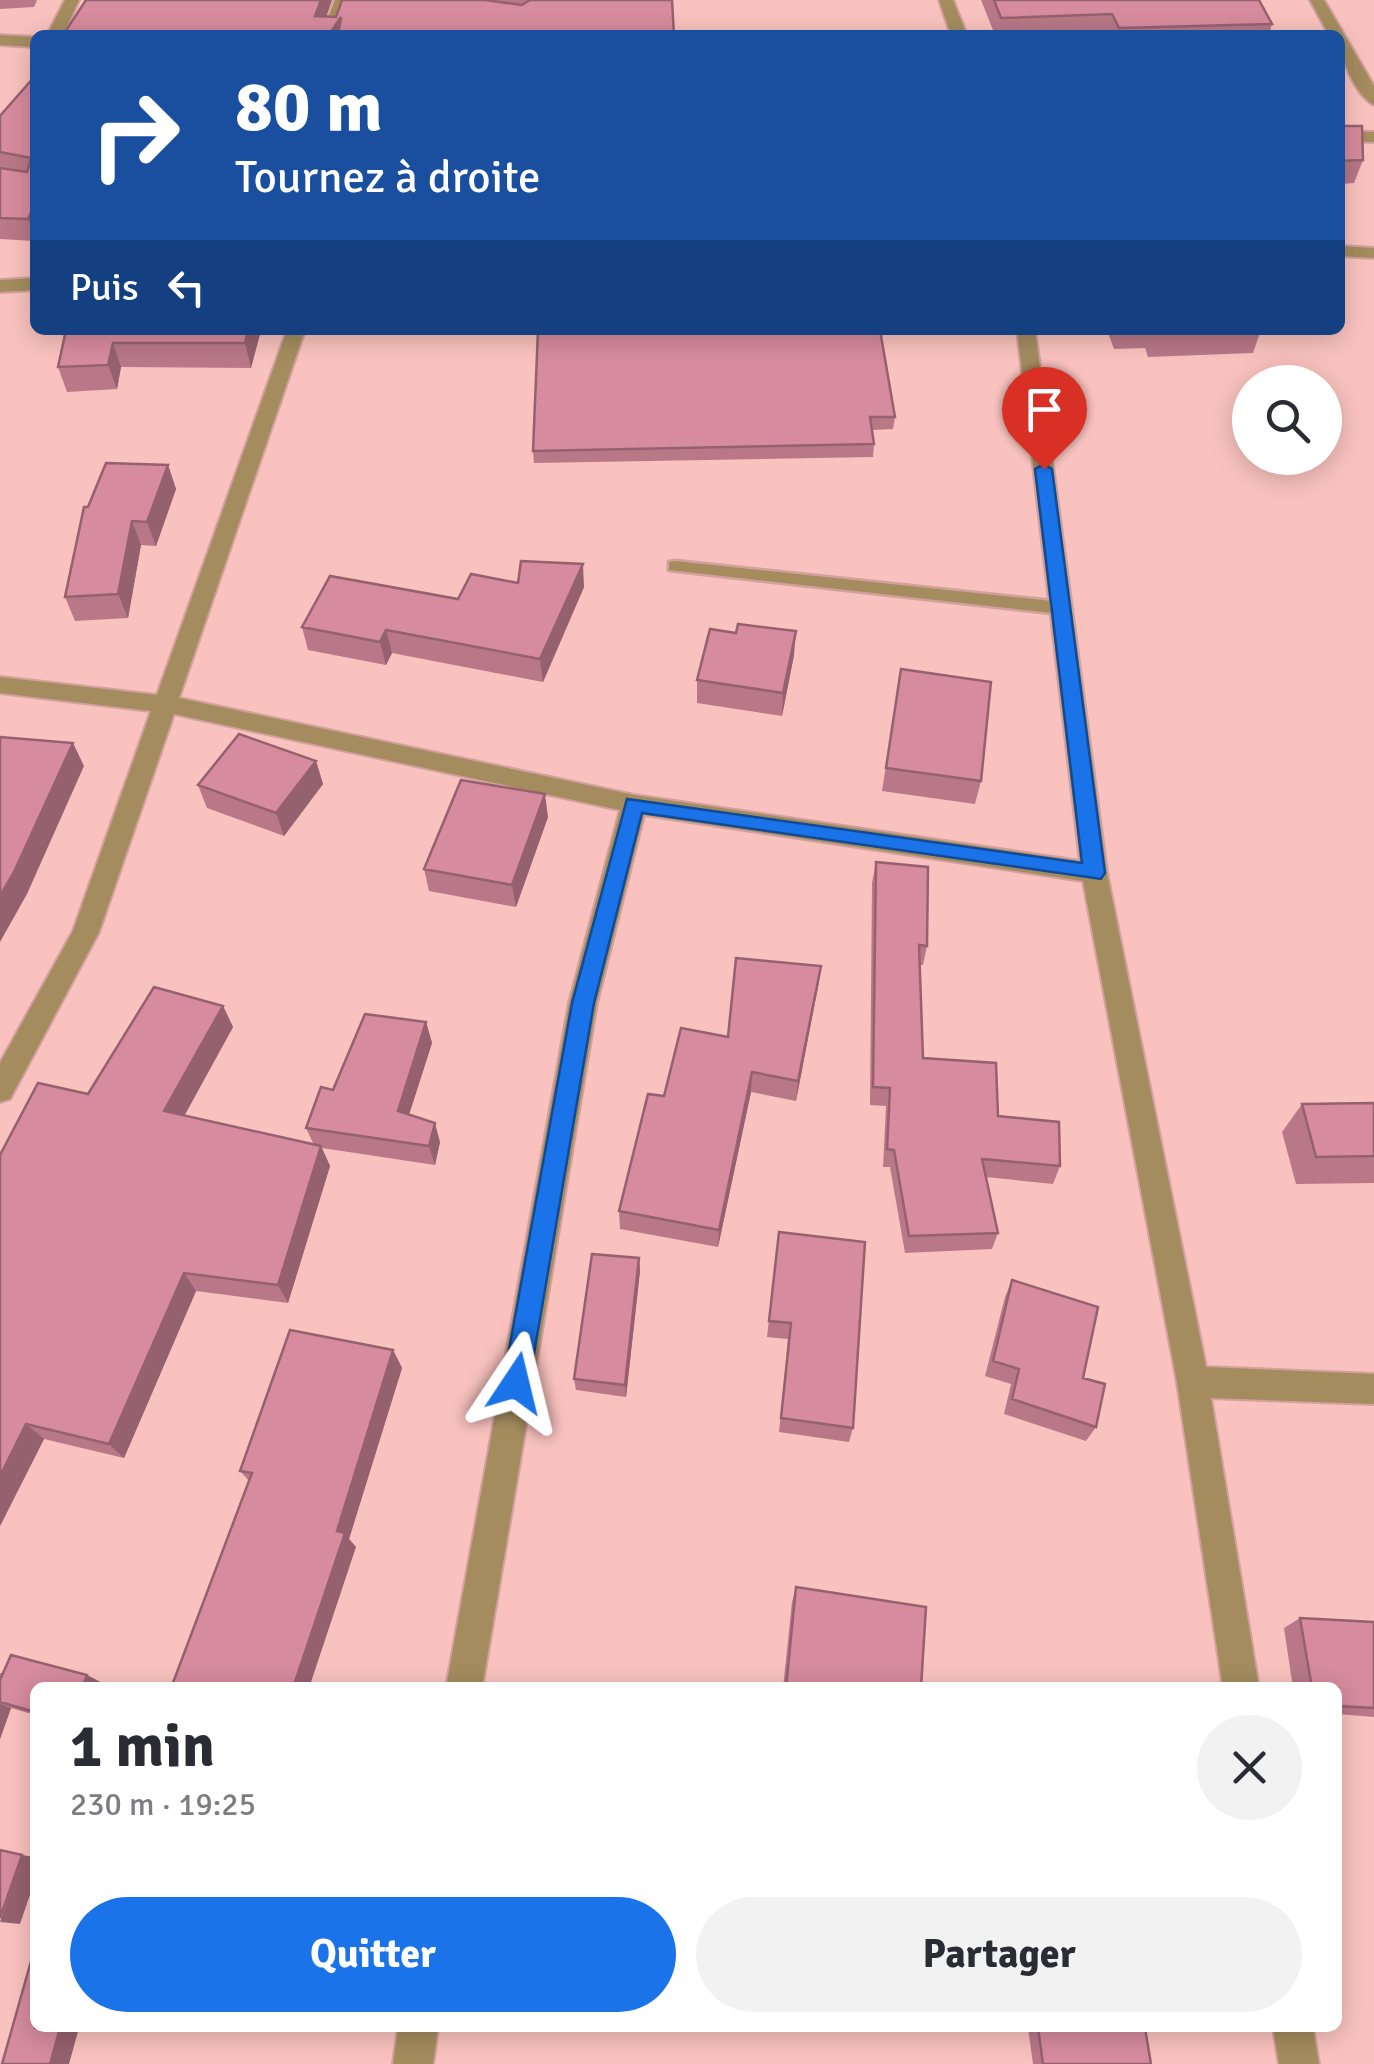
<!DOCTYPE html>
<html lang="fr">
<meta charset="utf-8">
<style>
body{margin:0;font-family:Signika,sans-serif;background:#f2f2f3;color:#2b2b33;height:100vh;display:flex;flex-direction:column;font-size:38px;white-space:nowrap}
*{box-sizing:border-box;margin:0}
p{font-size:32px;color:#7c7c81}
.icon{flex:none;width:55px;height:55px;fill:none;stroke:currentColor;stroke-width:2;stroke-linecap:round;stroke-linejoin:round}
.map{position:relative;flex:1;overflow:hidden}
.drawer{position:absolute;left:30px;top:1682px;width:1312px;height:350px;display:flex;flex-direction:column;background:#fff;border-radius:15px;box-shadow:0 5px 25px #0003}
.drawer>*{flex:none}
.top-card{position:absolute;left:30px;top:30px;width:1315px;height:305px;border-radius:15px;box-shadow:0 5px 25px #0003;background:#1a4fa0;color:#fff;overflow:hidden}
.fabs{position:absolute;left:1232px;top:365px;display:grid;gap:20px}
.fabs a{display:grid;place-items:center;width:110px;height:110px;border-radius:50%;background:#fff;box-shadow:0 5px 25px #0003;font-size:50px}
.pin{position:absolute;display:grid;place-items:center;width:85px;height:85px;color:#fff;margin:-102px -42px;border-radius:50% 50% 50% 0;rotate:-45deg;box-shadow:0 0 10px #0007}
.pin .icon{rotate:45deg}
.me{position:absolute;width:110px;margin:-55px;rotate:10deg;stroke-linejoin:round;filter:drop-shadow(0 0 8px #0008)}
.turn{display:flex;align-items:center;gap:35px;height:210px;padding:0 40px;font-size:45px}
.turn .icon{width:130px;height:130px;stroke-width:2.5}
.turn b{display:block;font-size:70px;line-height:85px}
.then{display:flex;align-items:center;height:95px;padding:0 40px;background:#0003;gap:20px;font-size:38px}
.round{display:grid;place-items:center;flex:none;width:105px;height:105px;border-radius:52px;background:#f2f2f3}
.overview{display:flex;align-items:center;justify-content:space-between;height:170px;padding:0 40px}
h1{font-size:60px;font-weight:700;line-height:75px}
.action{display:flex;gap:20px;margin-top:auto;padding:20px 40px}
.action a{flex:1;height:115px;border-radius:60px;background:#1a73e8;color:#fff;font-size:40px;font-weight:700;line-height:115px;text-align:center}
.action a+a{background:#f2f2f3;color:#2b2b33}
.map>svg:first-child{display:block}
</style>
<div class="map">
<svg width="1374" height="2064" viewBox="0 0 1374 2064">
<rect width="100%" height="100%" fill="#f9c2be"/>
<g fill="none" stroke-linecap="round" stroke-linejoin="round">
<!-- service casing -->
<g stroke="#d2a09d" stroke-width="5">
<path id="service" d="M675 561 1061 602 1069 608 1061 614 669 570V562Z"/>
</g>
<!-- minor casing -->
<g stroke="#d2a09d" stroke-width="4">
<path id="minor" d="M65 0H79L63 35H47Z
M335 0H349L338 35H322Z
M939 0H953L967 35H951Z
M1310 0H1324L1374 86V105C1354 94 1340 57 1340 35H1329Z
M0 35 35 37V47L0 45Z
M1340 131 1374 132V142L1340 141Z
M287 330H305L179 698 634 795 1080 861 1017 330H1035L1107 873 1206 1367 1374 1374V1404L1211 1398 1259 1688H1223L1177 1382 1083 881 644 815 597 1003 482 1688H446L569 1003 620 810 174 714 99 932 10 1099 0 1102V1063L73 931 151 711 0 693V677L157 695Z
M398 2028H438L433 2064H393Z
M1273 2028H1313L1319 2064H1279Z"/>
</g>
<!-- tertiary casing -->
<g stroke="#d2a09d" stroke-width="4">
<path id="tertiary" d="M1340 246 1374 248V258L1340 256Z
M35 278V290L0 292V280Z"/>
</g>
<!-- service -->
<use href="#service" fill="#a48c5e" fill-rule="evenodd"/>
<!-- minor -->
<use href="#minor" fill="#a48c5e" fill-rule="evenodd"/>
<!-- tertiary -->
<use href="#tertiary" fill="#a48c5e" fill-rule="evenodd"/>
</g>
<!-- wall -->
<path fill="#b87888" d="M0 0H37L34 7 0 9Z
M332 0 326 17H336L342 0H672L63 35Z
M981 0H1259L1272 24 1269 35H995Z
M35 76V241L0 239V116Z
M1340 126 1363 160 1354 183 1340 184Z
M66 330H261L251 368 121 367 117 389 67 392 58 367Z
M538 330 895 417 893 429 872 430 874 444 873 457 534 463 533 451Z
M1107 330H1261L1253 353 1148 357 1145 348 1114 349Z
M168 465 176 489 156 546 141 545 128 618 75 621 65 597 88 507Z
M518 583 584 587 543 682 392 653 386 665 308 650 302 627 458 599Z
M736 633 794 655 782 716 697 703V680Z
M901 669 981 781 975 804 882 791Z
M316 761 323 784 284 836 207 808 198 785Z
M548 817 516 907 429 891 424 869Z
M876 862 927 946 923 965H920L923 1058 1060 1166 1053 1184 986 1177 998 1233 992 1249 905 1253 890 1167H883L886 1106 870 1105 872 883Z
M821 966 796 1101 751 1092 718 1247 620 1229 619 1211 664 1096 728 1037Z
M223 1006 233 1027 184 1116 314 1145 306 1128 333 1090 426 1022 432 1043 409 1115 440 1142 435 1165 322 1148 330 1166 288 1303 196 1291 124 1458 44 1439 0 1526 88 1094Z
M1374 1103V1183L1296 1184 1282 1132 1302 1104Z
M779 1232 853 1428 849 1442 779 1432 788 1339 767 1337Z
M640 1271 626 1397 576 1390 574 1379Z
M1012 1280 1083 1378 1096 1427 1086 1441 1004 1414 1011 1384 985 1376 1005 1297Z
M393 1350 402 1368 349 1539 356 1547 249 1481 240 1471Z
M796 1587 921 1688H783L792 1602Z
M1300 1618 1374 1622V1717L1338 1714V1688H1293L1284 1628Z
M0 1673 87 1675 104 1684 103 1688H35V1715L11 1708 0 1739Z
M1028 2028H1145L1151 2064H1033Z"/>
<!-- shaded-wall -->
<path fill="#96616f" d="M321 0H332L320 35 315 16Z
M341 17 344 35H329Z
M35 203V237L28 219Z
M248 330H261L251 368 245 343Z
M113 343 121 367 117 389 108 365Z
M168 465 176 489 156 546 147 522Z
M132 521 141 545 128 618 118 594Z
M583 564 584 587 543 682 540 659Z
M386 630 392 653 386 665 380 642Z
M796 631 794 655 782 716 783 693Z
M73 743 84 766 27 894 0 942V896Z
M316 761 323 784 284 836 276 813Z
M545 794 548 817 516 907 512 885Z
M821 966 818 987 796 1101 798 1081Z
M223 1006 233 1027 176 1131 164 1111Z
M426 1022 432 1043 404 1130 398 1111Z
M752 1072 751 1092 718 1247 719 1230Z
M435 1123 440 1142 435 1165 429 1146Z
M321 1146 330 1166 288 1303 278 1285Z
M639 1258 640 1271 626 1397 625 1385Z
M184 1273 196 1291 124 1458 109 1444Z
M393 1350 402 1368 349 1539 356 1547 309 1688H293L337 1531Z
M26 1424 44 1439 0 1526V1476Z
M87 1675 104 1684 103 1688H82Z
M0 1704 11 1708 0 1739Z
M22 1855 35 1857V1880L20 1924 0 1922Z
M60 2028H79L69 2064H50Z"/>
<!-- building -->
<path fill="#d68b9e" stroke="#96616f" stroke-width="2.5" d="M86 0H321L315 16 336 17 342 0H485L522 5 530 0H672L674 35H338L341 17 329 35H63Z
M994 0H1259L1272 24 1119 28 1112 14 1001 18Z
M35 76V203L28 219 0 218V168L27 172 31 158 0 152V116Z
M1340 126H1362L1363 160 1340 161Z
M66 330H248L245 343H113L108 365 58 367Z
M538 330H880L895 417H870L874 444 533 451Z
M106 463 168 465 147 522 132 521 118 594 65 597 84 507H88Z
M521 561 583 564 540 659 386 630 380 642 302 627 330 576 458 599 471 574 518 583Z
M738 624 796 631 783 693 697 680 710 629 736 633Z
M901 669 991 682 981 781 886 768Z
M239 734 316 761 276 813 198 785Z
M0 737 73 743 14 872 0 896Z
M461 780 545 794 512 885 424 869Z
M876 862 928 867 927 946 919 945 923 1058 996 1063 998 1116 1059 1122 1060 1166 982 1159 998 1233 909 1236 894 1150 887 1149 890 1088 873 1087Z
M736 958 821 966 798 1081 752 1072 719 1230 619 1211 648 1094 664 1096 681 1028 728 1037Z
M154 987 223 1006 164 1111 321 1146 278 1285 184 1273 109 1444 26 1424 0 1476V1155L38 1083 88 1094Z
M365 1014 426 1022 398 1111 435 1123 429 1146 306 1128 321 1087 333 1090Z
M1374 1103V1156L1316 1157 1302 1104Z
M779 1232 865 1242 853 1428 781 1418 791 1323 769 1321Z
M592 1254 639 1258 625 1385 574 1379Z
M1012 1280 1098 1307 1083 1378 1105 1384 1096 1427 1012 1399 1019 1369 993 1361Z
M290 1330 393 1350 337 1531 345 1533 293 1688H171L252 1473 240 1471Z
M796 1587 926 1607 921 1688H786Z
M1300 1618 1374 1622V1708L1338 1706V1688H1312Z
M11 1655 87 1675 82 1688H35V1712L0 1702V1680Z
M0 1850 22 1855 0 1918Z
M35 1947V2028H60L50 2064H2Z
M1038 2028H1145L1151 2064H1043Z"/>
<!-- route -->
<path fill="#1a73e8" stroke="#114b97" stroke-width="2.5" d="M1044 464 1052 469 1105 873 1101 879 642 813 594 1003 529 1383 526 1392 516 1396 507 1392 503 1383 572 1003 627 799 1082 863 1035 469Z"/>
</svg>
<div class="fabs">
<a><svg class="icon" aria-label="search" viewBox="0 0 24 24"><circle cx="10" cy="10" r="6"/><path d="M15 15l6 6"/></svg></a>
</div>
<div class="pin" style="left:1044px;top:469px;background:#d93025"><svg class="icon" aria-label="arrive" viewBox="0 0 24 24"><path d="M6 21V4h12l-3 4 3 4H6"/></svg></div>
<svg class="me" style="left:516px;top:1383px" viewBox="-20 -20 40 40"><path d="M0-17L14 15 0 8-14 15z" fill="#1a73e8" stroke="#fff" stroke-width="4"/></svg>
<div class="top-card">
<div class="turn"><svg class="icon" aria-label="right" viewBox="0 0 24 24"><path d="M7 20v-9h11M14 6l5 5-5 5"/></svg><div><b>80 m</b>Tournez à droite</div></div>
<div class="then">Puis<svg class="icon" aria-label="left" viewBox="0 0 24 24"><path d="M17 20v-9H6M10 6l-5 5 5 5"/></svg></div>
</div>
<section class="drawer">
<div class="overview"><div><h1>1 min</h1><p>230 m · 19:25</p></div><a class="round"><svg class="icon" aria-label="close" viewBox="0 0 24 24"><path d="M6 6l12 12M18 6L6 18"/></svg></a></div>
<div class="action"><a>Quitter</a><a>Partager</a></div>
</section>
</div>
